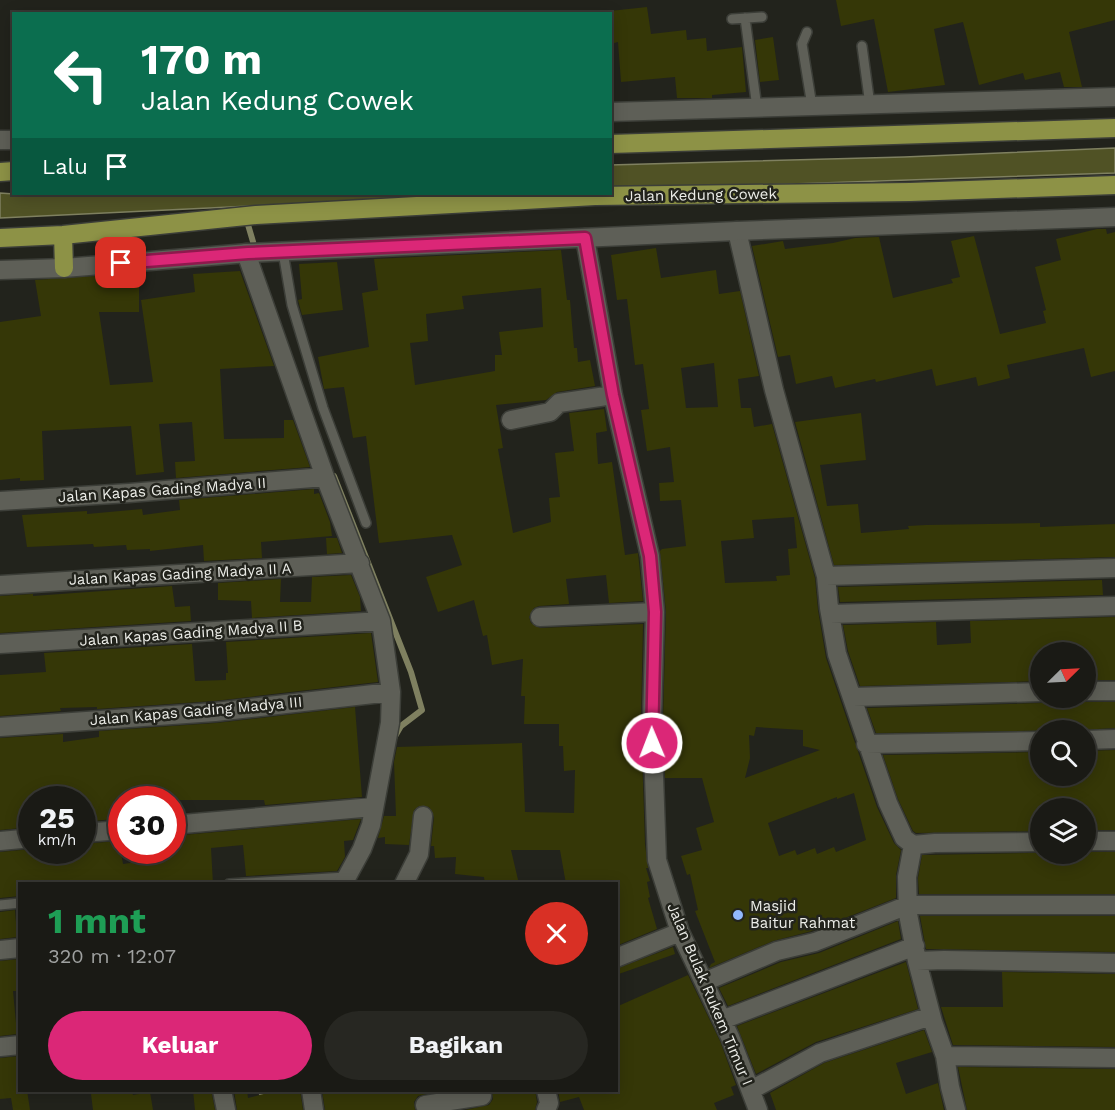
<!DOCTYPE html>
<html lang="id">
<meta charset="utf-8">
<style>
body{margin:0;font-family:"Work Sans",sans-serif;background:#272722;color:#f1f3f6;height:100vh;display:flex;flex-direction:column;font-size:22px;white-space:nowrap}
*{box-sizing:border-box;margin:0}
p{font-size:20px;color:#9fa1a0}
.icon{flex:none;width:33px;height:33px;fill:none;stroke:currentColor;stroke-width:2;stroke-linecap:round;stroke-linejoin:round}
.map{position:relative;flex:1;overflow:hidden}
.details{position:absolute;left:18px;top:882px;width:600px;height:210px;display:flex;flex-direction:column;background:#1a1a15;border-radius:0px;box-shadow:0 3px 15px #0003,0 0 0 2px #383834}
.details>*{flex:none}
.guide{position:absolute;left:12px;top:12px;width:600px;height:183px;border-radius:0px;box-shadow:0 3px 15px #0003,0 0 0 2px #383834;background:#0b6e4f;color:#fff;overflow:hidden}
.needle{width:39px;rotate:66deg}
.tools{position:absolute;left:1030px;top:642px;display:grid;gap:12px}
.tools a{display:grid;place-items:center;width:66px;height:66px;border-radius:50%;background:#1a1a15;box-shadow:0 3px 15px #0003,0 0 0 2px #383834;font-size:30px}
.speed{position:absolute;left:18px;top:786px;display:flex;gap:12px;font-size:30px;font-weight:700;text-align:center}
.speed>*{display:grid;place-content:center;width:78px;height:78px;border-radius:50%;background:#1a1a15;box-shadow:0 3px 15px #0003,0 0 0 2px #383834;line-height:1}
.speed small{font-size:15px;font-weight:400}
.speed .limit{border:9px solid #d22;background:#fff;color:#111}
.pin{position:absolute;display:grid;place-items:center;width:51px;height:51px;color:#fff;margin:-26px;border-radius:12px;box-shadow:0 3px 9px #0006}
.me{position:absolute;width:66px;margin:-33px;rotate:359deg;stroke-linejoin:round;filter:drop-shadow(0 0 4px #0008)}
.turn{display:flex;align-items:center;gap:21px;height:126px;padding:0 30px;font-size:27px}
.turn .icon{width:78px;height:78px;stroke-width:2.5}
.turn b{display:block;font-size:42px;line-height:51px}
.then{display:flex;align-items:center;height:57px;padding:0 30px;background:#0003;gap:12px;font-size:22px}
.round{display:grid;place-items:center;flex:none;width:63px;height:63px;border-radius:32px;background:#272722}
.headline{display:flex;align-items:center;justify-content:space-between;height:102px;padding:0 30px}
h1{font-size:36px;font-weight:700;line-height:45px;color:#1e9e55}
.cta{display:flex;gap:12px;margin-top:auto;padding:12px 30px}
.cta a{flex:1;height:69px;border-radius:36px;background:#db2777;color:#fff;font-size:24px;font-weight:700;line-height:69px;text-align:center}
.cta a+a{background:#272722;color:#f1f3f6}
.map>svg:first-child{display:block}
</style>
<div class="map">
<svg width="1115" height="1110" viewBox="0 0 1115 1110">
<rect width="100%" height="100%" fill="#22231c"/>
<!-- water -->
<path fill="#505225" stroke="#7f8060" stroke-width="1.5" d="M1115 148V173L611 190 610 165 904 157Z
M0 193 14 194H505L0 218Z"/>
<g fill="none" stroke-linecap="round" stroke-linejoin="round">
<!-- stream -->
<path stroke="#7f8060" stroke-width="6" d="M246 218 256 252
M334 476 411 672 422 710 401 726 394 738
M260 1090 271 1110"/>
</g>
<!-- building -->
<path fill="#353707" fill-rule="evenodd" d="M836 0H1115V20L1069 32 1082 87H1064L1060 72 1025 80 1023 73 979 85 963 22 934 29 945 85 888 92 874 19 841 26Z
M647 7 651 34 686 30 687 40 706 38 707 51 742 47 746 92 712 95V98H677L675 77 621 82 618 42 610 44V11Z
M773 37 779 80 760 82 755 40Z
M1097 229H1106L1107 234 1115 232V371L1091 377 1084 348 1007 365 1010 378 978 386 976 377 936 386 932 369 876 382 875 379 835 388 832 376 796 384 790 355 778 357 752 246 783 241 785 249 833 243 855 238 879 237 893 298 953 283 951 279 960 277 951 241 974 236 1000 334 1046 323 1043 311 1046 310 1035 267 1061 260 1056 239Z
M656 248 661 278 716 270 719 294 740 291 759 376 738 379 741 408H751L754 427 772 424 815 578 818 610 826 658 877 807 894 843 901 850 896 875V898L812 931 773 941 709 968 711 964 715 962 695 911 698 910 690 874 687 875 681 856 702 850 696 828 714 822 702 778H665L663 720 666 612 660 551 662 549 686 546 681 500 660 501 659 483 674 482 670 447 647 451 641 410 649 409 643 364 635 365 627 299 617 300 611 255ZM714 363 718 407 686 408 681 368ZM794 517 797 548 788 549 790 575 776 576 777 581 725 583 721 541 754 538 752 520ZM756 727 803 730V746L820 750 745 778 750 758 749 735 754 736ZM854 793 866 840 836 852 834 847 817 854 815 848 797 855 795 850 779 856 768 823 837 797V799Z
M561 250 567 300H570L574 348H577L578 362 590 360 595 386 557 392 546 400 496 405 503 448 498 449 513 533 551 522 549 498 560 497 555 453 574 451 569 413 604 409 607 431 596 433 598 464 612 462 625 555 638 553 643 601 609 603 606 575 566 579 569 604 539 606 534 608 529 617 531 623 540 628 643 624 641 720 645 844 648 868H646L650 881 647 882 650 897 648 898 657 929 616 946V884H566L560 850H511L519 884H485L484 877 455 874 456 857 435 858 434 846H431L434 817 429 807 419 806 414 810 409 845 385 844V837L378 838 384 816H396L394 762 397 747 522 743 525 812 574 813 575 770 564 771 563 746H559V724H524L525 696H521L523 659 492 665 487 635 483 636 474 600 438 612 426 577 462 565 452 535 379 543 366 436 353 438 344 387 324 389 318 357 369 347 362 293 378 290 374 259ZM541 288 543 327 499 332 502 355H495V371L415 385 410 343 428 341 426 314 464 309 462 296Z
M337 262 343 310 302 315 298 300 302 299 299 264Z
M240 271 274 366 220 369 224 439 284 438V420H293L310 467 176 478 175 462 195 461 192 422 159 424 164 472 136 475 131 426 42 431 44 480 20 481V478L0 480V322L41 316 35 280 139 273V312H99L110 385 153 382 141 300 195 292 193 274Z
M861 413 866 460 820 465 827 506 858 504 861 533 909 529 908 526 926 525 1040 523V527L1115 524V557L834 565 795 422Z
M314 489V494L319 493 330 522 332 536 261 542 262 558 204 561 203 545 150 551V549L127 550 126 545 94 547 93 544 27 547 22 515 87 511V514L142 509 143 515 180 510 179 500Z
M326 538H337L342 553 327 554Z
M351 575 360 597 361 611 252 618 251 601 218 600V583L281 579 280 602H311L312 577Z
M1102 580 1103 595 840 602 838 587Z
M172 586 175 607 190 606 191 621 0 633V596L33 594V596Z
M1115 617V680H1086V652H1041V681L860 686 848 651 843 625 936 622 937 645 971 643 970 621Z
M371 633 378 682 214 701 97 709V707L60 708 61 711 0 716V675L46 672 44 653 192 644 195 681 226 680V673H228L226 642Z
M1051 698H1077L1086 702H1115V728L1080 730 876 733 867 708 1041 703Z
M355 707 362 797 265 805 264 800H114L115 819 82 822V800H32V827L0 830V738L63 734V742L99 737V731L216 723Z
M1115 750V830H1086V808H1041V831L916 833 913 831 898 799 883 755 1041 752V776H1086V751Z
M361 819 353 840 344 841 345 857 337 871 246 876 243 845 211 848 213 884H20V896L0 898V852L32 849 82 850V844L119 841 123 864 158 859 157 850H172V836Z
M1086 852H1115V894H919L918 878 922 855Z
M15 910 17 937 0 939V912Z
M920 916H1115V952L926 949Z
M898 921 901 939 728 1006 719 988 781 962 819 953Z
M673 947 675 954 616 975V969Z
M20 959V991H13L17 1034 0 1036V961Z
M906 962 918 1009 816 1042 756 1074 737 1026Z
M1002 972 1115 974V1047L953 1045 941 1007H1003Z
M688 975 720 1041 736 1085 731 1087 734 1095 714 1103 717 1110H584L579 1097 560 1102 558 1090H616V1007Z
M924 1030 932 1052 896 1063 906 1094 938 1083 944 1110H776L770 1093 824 1063Z
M20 1056V1090H27L30 1110H13L11 1098 0 1099V1058Z
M958 1067 1115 1069V1110H967Z
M117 1090H132L133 1095 150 1092 153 1110H93L91 1094Z
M193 1090H211L215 1110H195Z
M234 1090H247L248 1098 279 1090H300L303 1110H237Z
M322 1090H445L418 1096 414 1102 415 1110H325Z
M492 1090H535L537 1102 535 1110H465L489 1105 493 1099Z"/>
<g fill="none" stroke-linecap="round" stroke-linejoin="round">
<!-- service casing -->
<g stroke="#3c3e38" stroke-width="12">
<path id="service" d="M745 18 757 108
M732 19 762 17
M807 32 802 44 812 106
M862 46 870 105
M283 252 292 305 323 408 366 523
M229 884 346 877
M0 905 20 903"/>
</g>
<!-- minor casing -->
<g stroke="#3c3e38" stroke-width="21">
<path id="minor" d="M737 231 774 390 826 576 829 608 837 654 888 803 904 838 913 845
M585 238 613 395 650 556 655 612 652 720 657 860 680 932 730 1037 758 1110
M246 253 325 477 381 621 391 692 390 723 371 825 362 849 343 884
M511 420 550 412 559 403 613 395
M0 501 129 493 325 477
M826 576 1115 568
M0 585 360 563
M830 614 1115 606
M540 617 655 612
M0 644 381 621
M1086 691H1115
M853 697 1041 692
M0 727 215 712 391 692
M1086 740 1115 739
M866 744 1041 741
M172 825 373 807
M82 833 122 830
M0 841 32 838
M1086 841H1115
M913 845 907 877 908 914 917 961 933 1022 945 1056 950 1087 956 1110
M913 845 935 843 1041 842
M404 884 419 854 423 816
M0 950 20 948
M616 958 680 932
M917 961 944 960 1115 963
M704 982 777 951 815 942 908 905H1115
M722 1020 915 946
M0 1047 20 1045
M945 1056 1115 1058
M222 1090 226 1110
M311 1090 314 1110
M751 1090 820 1053 931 1016
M425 1105 482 1096
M546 1110 549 1103 546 1090"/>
</g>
<!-- secondary casing -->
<g stroke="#3c3e38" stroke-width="21">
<path id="secondary" d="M610 112 1115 97
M0 140H14
M0 270 64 268 248 253 737 231 1115 217"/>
</g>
<!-- trunk casing -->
<g stroke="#3c3e38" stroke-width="21">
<path id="trunk" d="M610 144 1115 128
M0 172 14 171
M63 235 64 268
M0 238 63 235 256 215 595 196 910 192 1115 185"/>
</g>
<!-- service -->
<use href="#service" stroke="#5e5f57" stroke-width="9"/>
<!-- minor -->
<use href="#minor" stroke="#5e5f57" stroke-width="18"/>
<!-- secondary -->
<use href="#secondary" stroke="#5e5f57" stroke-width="18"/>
<!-- trunk -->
<use href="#trunk" stroke="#8d9246" stroke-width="18"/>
</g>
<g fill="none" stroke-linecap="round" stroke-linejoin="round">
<!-- route casing -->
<g stroke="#8e194d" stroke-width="15">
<path id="route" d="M121 263 248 253 585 238 613 395 650 556 655 612 652 743"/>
</g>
<!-- route -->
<use href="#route" stroke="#db2777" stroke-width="10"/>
</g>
<!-- markers -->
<circle fill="#91b8fd" stroke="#22231c" stroke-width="2" cx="738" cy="915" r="6"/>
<g text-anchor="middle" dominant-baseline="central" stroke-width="5" stroke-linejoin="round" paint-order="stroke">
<!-- street labels -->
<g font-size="15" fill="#ecede8" stroke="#22231c">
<text transform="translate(701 195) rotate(-1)">Jalan Kedung Cowek</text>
<text transform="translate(162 490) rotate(-4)">Jalan Kapas Gading Madya II</text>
<text transform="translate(180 574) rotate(-3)">Jalan Kapas Gading Madya II A</text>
<text transform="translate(191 633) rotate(-4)">Jalan Kapas Gading Madya II B</text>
<text transform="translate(196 711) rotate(-5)">Jalan Kapas Gading Madya III</text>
<text transform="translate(710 994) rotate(67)">Jalan Bulak Rukem Timur I</text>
</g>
<!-- poi labels -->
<g font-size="15" fill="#ecede8" stroke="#22231c" text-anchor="start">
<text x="750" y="906">Masjid<tspan x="750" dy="17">Baitur Rahmat</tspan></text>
</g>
</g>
</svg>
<div class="tools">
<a><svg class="needle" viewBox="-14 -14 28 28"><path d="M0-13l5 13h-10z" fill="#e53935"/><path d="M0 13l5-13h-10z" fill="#9fa1a0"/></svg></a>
<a><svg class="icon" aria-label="search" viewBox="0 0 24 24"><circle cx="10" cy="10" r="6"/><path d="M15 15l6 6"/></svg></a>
<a><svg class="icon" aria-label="layers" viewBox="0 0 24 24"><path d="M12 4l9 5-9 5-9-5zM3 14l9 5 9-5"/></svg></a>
</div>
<div class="speed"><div>25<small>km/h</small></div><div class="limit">30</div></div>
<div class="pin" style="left:121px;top:263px;background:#d93025"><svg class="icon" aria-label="arrive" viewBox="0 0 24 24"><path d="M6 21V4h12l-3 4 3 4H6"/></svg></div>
<svg class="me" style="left:652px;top:743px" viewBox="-20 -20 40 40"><circle r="17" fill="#db2777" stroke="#fff" stroke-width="3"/><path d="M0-11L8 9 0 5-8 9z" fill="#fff"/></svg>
<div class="guide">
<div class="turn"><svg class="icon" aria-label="left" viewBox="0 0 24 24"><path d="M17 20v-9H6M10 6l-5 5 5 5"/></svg><div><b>170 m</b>Jalan Kedung Cowek</div></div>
<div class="then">Lalu<svg class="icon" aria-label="arrive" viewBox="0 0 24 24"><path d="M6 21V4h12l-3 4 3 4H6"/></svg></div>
</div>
<section class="details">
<div class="headline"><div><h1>1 mnt</h1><p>320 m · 12:07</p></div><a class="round" style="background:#d93025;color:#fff"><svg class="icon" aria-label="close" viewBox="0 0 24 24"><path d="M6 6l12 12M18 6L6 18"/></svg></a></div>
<div class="cta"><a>Keluar</a><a>Bagikan</a></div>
</section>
</div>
